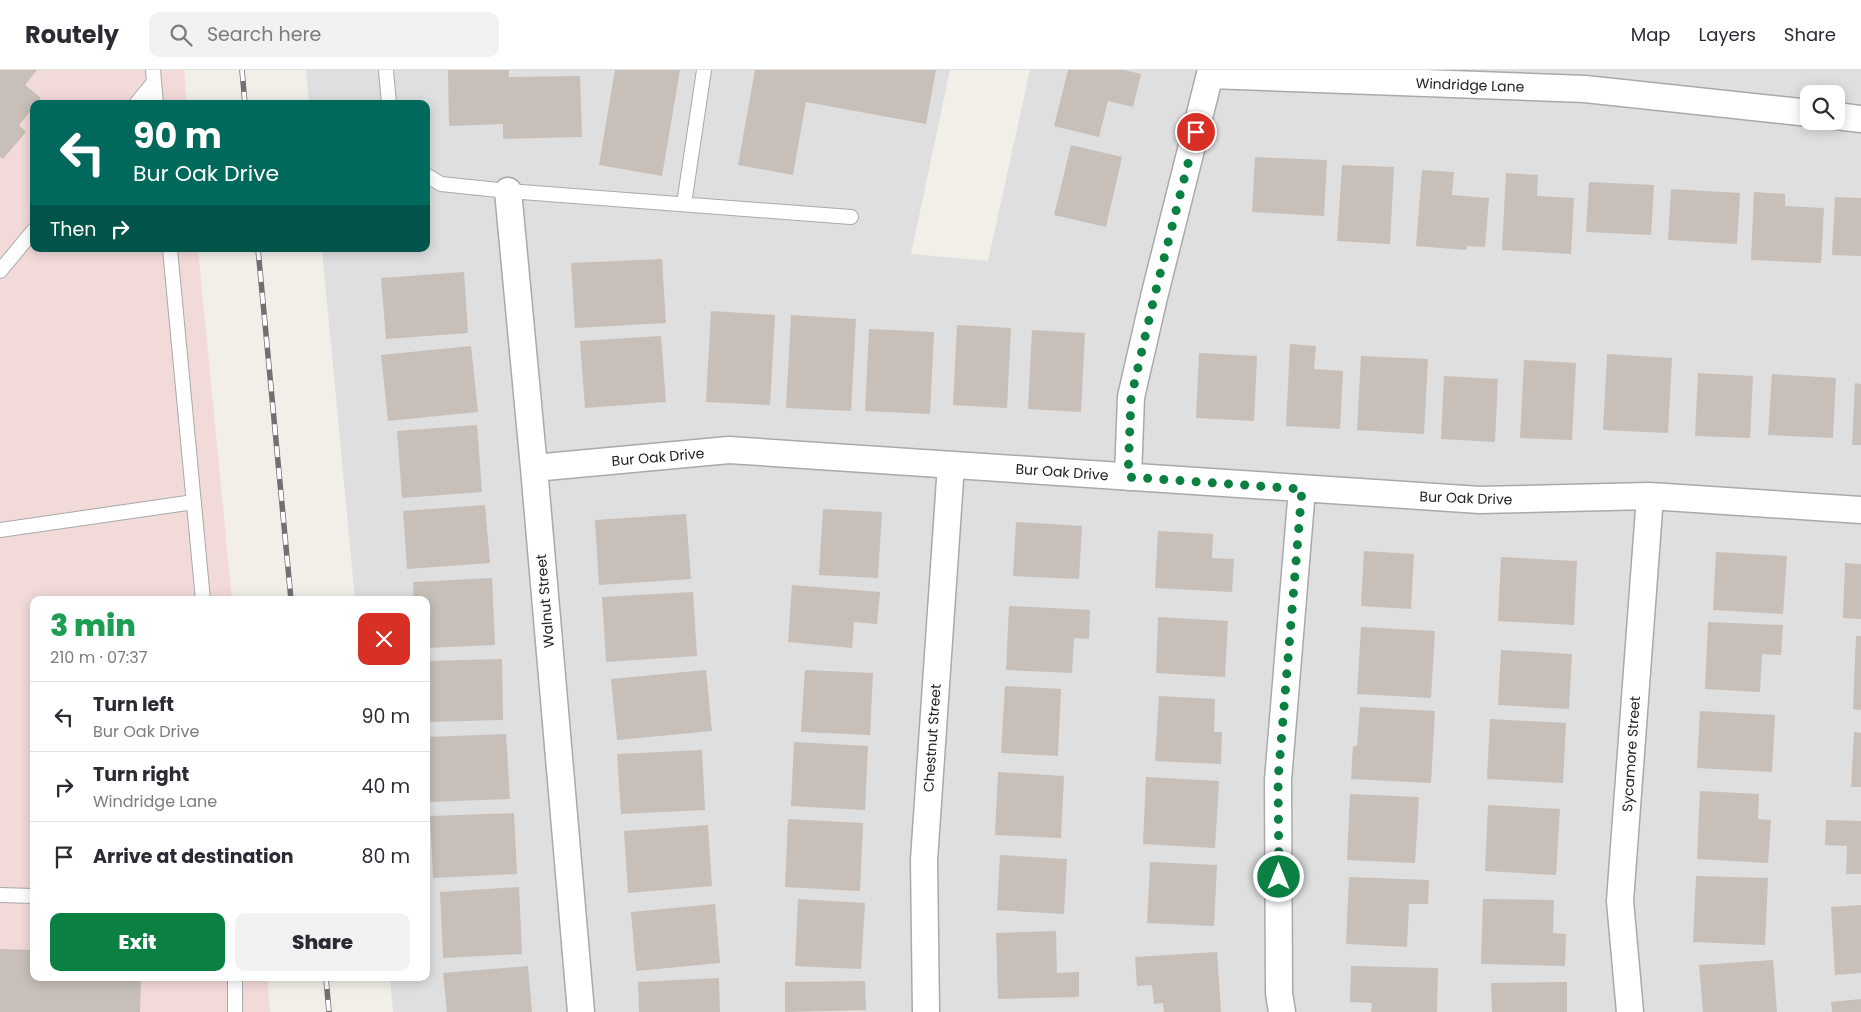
<!DOCTYPE html>
<meta charset="utf-8">
<style>
body{margin:0;font-family:Poppins,sans-serif;background:#f2f2f3;color:#2b2b33;height:100vh;display:flex;flex-direction:column;font-size:19px;white-space:nowrap}
*{box-sizing:border-box;margin:0}
p{font-size:16px;color:#7c7c81}
.icon{flex:none;width:28px;height:28px;fill:none;stroke:currentColor;stroke-width:2;stroke-linecap:round;stroke-linejoin:round}
.map{position:relative;flex:1;overflow:hidden}
.details{position:absolute;left:30px;top:526px;width:400px;height:385px;display:flex;flex-direction:column;background:#fff;border-radius:10px;box-shadow:0 2px 12px #0003}
.details>*{flex:none}
.top-card{position:absolute;left:30px;top:30px;width:400px;height:152px;border-radius:10px;box-shadow:0 2px 12px #0003;background:#00695c;color:#fff;overflow:hidden}
.tools{position:absolute;left:1800px;top:15px;display:grid;gap:10px}
.tools a{display:grid;place-items:center;width:45px;height:45px;border-radius:10px;background:#fff;box-shadow:0 2px 12px #0003;font-size:25px}
.pin{position:absolute;display:grid;place-items:center;width:42px;height:42px;color:#fff;margin:-21px;border:2px solid #fff;border-radius:50%;box-shadow:0 1px 5px #0007}
.me{position:absolute;width:55px;margin:-28px;rotate:0deg;stroke-linejoin:round;filter:drop-shadow(0 0 4px #0008)}
.turn{display:flex;align-items:center;gap:18px;height:105px;padding:0 20px;font-size:22px}
.turn .icon{width:65px;height:65px;stroke-width:2.5}
.turn b{display:block;font-size:35px;line-height:42px}
.then{display:flex;align-items:center;height:48px;padding:0 20px;background:#0003;gap:10px;font-size:19px}
.round{display:grid;place-items:center;flex:none;width:52px;height:52px;border-radius:10px;background:#f2f2f3}
.head{display:flex;align-items:center;justify-content:space-between;height:85px;padding:0 20px}
h1{font-size:30px;font-weight:800;line-height:38px;color:#1e9e55}
.action{display:flex;gap:10px;margin-top:auto;padding:10px 20px}
.action a{flex:1;height:58px;border-radius:10px;background:#0b8043;color:#fff;font-size:20px;font-weight:800;line-height:58px;text-align:center}
.action a+a{background:#f2f2f3;color:#2b2b33}
ul{padding:0;list-style:none}
li{display:flex;align-items:center;gap:15px;height:70px;padding:0 20px;border-top:1px solid #e1e1e2}
li div{flex:1}
li b{display:block;font-size:19px}
li em{font-style:normal}
header{display:flex;align-items:center;gap:30px;box-sizing:border-box;height:70px;padding:0 25px;background:#fff;border-bottom:1px solid #e1e1e2}
header strong{font-size:24px}
nav{display:flex;gap:28px;margin-inline-start:auto;font-size:18px}
.search{width:350px;height:45px;background:#f2f2f3;display:flex;align-items:center;gap:12px;box-sizing:border-box;padding:0 18px;border-radius:10px;color:#7c7c81;font-size:19px}
.map>svg:first-child{display:block}
</style>
<header>
<strong>Routely</strong>
<div class="search"><svg class="icon" aria-label="search" viewBox="0 0 24 24"><circle cx="10" cy="10" r="6"/><path d="M15 15l6 6"/></svg>Search here</div>
<nav><a>Map</a><a>Layers</a><a>Share</a></nav>
</header>
<div class="map">
<svg width="1861" height="942" viewBox="0 0 1861 942">
<rect width="100%" height="100%" fill="#f2efe9"/>
<!-- residential -->
<path fill="#e0dfdf" fill-rule="evenodd" d="M306 0H950L911 184 988 191 1030 0H1861V942H393L390 908H426V530H355L322 179H426V34H309ZM1809 24H1836V51H1809Z"/>
<!-- commercial -->
<path fill="#f2dad9" d="M0 0H184L187 34H34V179H198L232 530H34V908H267L270 942H0Z"/>
<!-- building -->
<path fill="#c7bfb8" d="M0 0H37L25 15 41 28 37 34H34V37L19 55 26 62 3 89 0 87Z
M448 0H509V7L580 6 582 67 503 69V54L449 56Z
M615 0H680L662 106 599 95Z
M755 0H936L926 54 806 32 793 105 738 95Z
M1068 0H1124L1141 4 1133 37 1108 31 1099 67 1054 56Z
M1071 75 1122 87 1106 157 1054 145Z
M1255 87 1327 90 1324 146 1252 142Z
M1342 95 1394 97 1390 174 1337 171Z
M1422 100 1454 102 1452 125 1489 128 1485 177 1467 176 1466 180 1416 176Z
M1506 103 1538 105 1537 126 1574 128 1571 184 1502 180Z
M1589 112 1654 115 1651 165 1586 162Z
M1671 119 1740 123 1737 174 1668 170Z
M1754 122 1785 124V136L1824 138 1821 193 1751 190Z
M1835 127 1861 128V186L1832 185Z
M662 189 666 253 575 258 571 193Z
M464 202 468 263 386 269 381 208Z
M711 241 775 245 770 335 706 332Z
M791 245 856 249 851 341 786 338Z
M957 255 1011 258 1007 338 953 335Z
M869 259 934 262 930 344 865 341Z
M1032 260 1085 263 1081 342 1028 339Z
M661 266 666 332 585 338 580 271Z
M1290 274 1316 276 1314 299 1343 301 1340 359 1286 356Z
M471 276 478 342 388 351 381 285Z
M1199 283 1257 286 1254 351 1196 348Z
M1607 284 1672 288 1668 363 1603 360Z
M1361 286 1428 289 1424 364 1357 360Z
M1524 290 1576 293 1572 370 1520 368Z
M1698 303 1753 306 1750 368 1695 366Z
M1772 304 1836 308 1833 368 1768 365Z
M1444 306 1498 309 1495 372 1441 369Z
M1855 313 1861 314V375H1852Z
M477 355 482 422 402 428 397 361Z
M485 435 490 493 407 499 403 441Z
M823 439 882 442 878 508 819 505Z
M686 444 691 509 599 515 595 450Z
M1016 452 1082 456 1079 509 1013 506Z
M1158 461 1213 464 1212 488 1234 489 1232 522 1155 518Z
M1364 481 1414 484 1411 539 1361 536Z
M1716 482 1787 486 1783 544 1713 540Z
M1501 487 1577 491 1574 555 1498 551Z
M1845 493 1861 494V549L1843 548Z
M492 508 495 575 426 578V530H414L413 512Z
M792 515 880 522 877 554 854 552 852 578 788 572Z
M693 522 697 586 606 592 602 527Z
M1009 536 1090 540 1089 569 1074 568 1072 603 1006 600Z
M1158 547 1228 551 1225 607 1156 603Z
M1708 552 1783 555 1781 585 1762 584 1760 622 1705 619Z
M1361 557 1435 561 1431 628 1357 624Z
M1856 566H1861V640L1853 639Z
M1501 580 1572 584 1569 639 1498 635Z
M502 589 503 650 426 652V591Z
M706 600 712 661 617 670 611 609Z
M805 600 873 603 870 665 801 662Z
M1005 616 1061 619 1058 686 1001 683Z
M1159 626 1215 629 1214 662H1222L1221 694 1155 691Z
M1360 637 1435 641 1431 713 1351 709 1353 676H1357Z
M1700 641 1775 645 1772 702 1697 698Z
M1490 649 1566 653 1563 713 1487 709Z
M1854 662 1861 663V717H1851Z
M506 664 510 729 429 732 426 667Z
M794 672 868 676 865 740 791 736Z
M702 680 705 740 621 744 617 684Z
M998 702 1064 706 1061 768 995 765Z
M1146 707 1219 711 1215 778 1143 774Z
M1700 721 1759 724 1758 749 1771 750 1768 793 1697 789Z
M1350 724 1419 727 1415 793 1347 790Z
M1488 735 1560 739 1556 805 1485 801Z
M514 743 517 804 433 808 430 746Z
M788 749 863 753 860 821 785 817Z
M1826 750 1861 751V804H1846L1847 776 1825 775Z
M708 755 712 816 628 823 624 761Z
M1000 785 1067 789 1064 844 997 840Z
M1150 792 1217 795 1214 856 1147 853Z
M1696 806 1768 808 1765 875 1693 872Z
M1349 807 1429 810 1428 834H1409L1407 877 1346 874Z
M519 817 522 884 443 888 440 822Z
M798 829 865 833 861 899 795 896Z
M1483 829 1554 830 1553 863 1566 864 1565 896 1481 894Z
M715 834 720 893 636 901 631 842Z
M1861 835V903L1835 905 1831 837Z
M1056 861 1057 903 1079 902V927L998 929 996 863Z
M0 879 34 880V908H141L140 942H0Z
M1217 882 1221 942H1164L1163 933 1154 934 1152 915 1137 916 1135 887Z
M1773 890 1777 942H1703L1699 895Z
M528 896 532 942H447L443 903Z
M1351 896 1438 898 1437 942H1371L1372 933 1350 932Z
M719 908 720 942H639L638 912Z
M865 911 866 940 785 942V912Z
M1567 912V942H1492L1491 913Z
M1861 929V942H1832L1831 932Z"/>
<g fill="none" stroke-linecap="round" stroke-linejoin="round">
<!-- lane casing -->
<g stroke="#a9a9a9" stroke-width="16">
<path id="lane" d="M153 0 156 34
M386 0 389 34
M136 34 154 12
M426 105 441 114 508 121 851 147
M684 134 704 0
M170 179 203 530
M0 201 34 160
M0 460 194 432
M0 825 34 826
M235 908V942"/>
</g>
<!-- street casing -->
<g stroke="#a9a9a9" stroke-width="29">
<path id="street" d="M1210 5 1585 19 1809 43
M1836 46 1861 49
M508 121 534 398 581 942
M534 398 729 380 1480 430 1650 426 1861 440
M1128 407 1131 327 1154 227 1211 0
M926 942 924 790 951 395
M1282 942 1279 923 1278 710 1302 419
M1630 942 1620 831 1650 426"/>
</g>
<!-- lane -->
<use href="#lane" stroke="#fff" stroke-width="14"/>
<!-- street -->
<use href="#street" stroke="#fff" stroke-width="26"/>
<!-- rail casing -->
<g stroke="#707070" stroke-width="5.5">
<path id="rail" d="M242 0 245 34
M258 179 291 530
M326 908 329 942"/>
</g>
<!-- rail -->
<use href="#rail" stroke="#fff" stroke-width="4" stroke-dasharray="11" stroke-linecap="butt"/>
</g>
<g fill="none" stroke-linecap="round" stroke-linejoin="round">
<!-- route -->
<path stroke="#0b8043" stroke-width="9" stroke-dasharray="0 16.2" d="M1196 62 1154 228 1131 328 1128 407 1302 419 1278 710 1279 807"/>
</g>
<g text-anchor="middle" dominant-baseline="central" stroke-width="5" stroke-linejoin="round" paint-order="stroke">
<!-- street labels -->
<g font-size="14" fill="#222" stroke="#fff">
<text transform="translate(1470 15) rotate(2)">Windridge Lane</text>
<text transform="translate(658 387) rotate(-5)">Bur Oak Drive</text>
<text transform="translate(1062 402) rotate(4)">Bur Oak Drive</text>
<text transform="translate(1466 428) rotate(2)">Bur Oak Drive</text>
<text transform="translate(545 531) rotate(-95)">Walnut Street</text>
<text transform="translate(932 668) rotate(-86)">Chestnut Street</text>
<text transform="translate(1631 684) rotate(-86)">Sycamore Street</text>
</g>
</g>
</svg>
<div class="tools">
<a><svg class="icon" aria-label="search" viewBox="0 0 24 24"><circle cx="10" cy="10" r="6"/><path d="M15 15l6 6"/></svg></a>
</div>
<div class="pin" style="left:1196px;top:62px;background:#d93025"><svg class="icon" aria-label="arrive" viewBox="0 0 24 24"><path d="M6 21V4h12l-3 4 3 4H6"/></svg></div>
<svg class="me" style="left:1279px;top:807px" viewBox="-20 -20 40 40"><circle r="17" fill="#0b8043" stroke="#fff" stroke-width="3"/><path d="M0-11L8 9 0 5-8 9z" fill="#fff"/></svg>
<div class="top-card">
<div class="turn"><svg class="icon" aria-label="left" viewBox="0 0 24 24"><path d="M17 20v-9H6M10 6l-5 5 5 5"/></svg><div><b>90 m</b>Bur Oak Drive</div></div>
<div class="then">Then<svg class="icon" aria-label="right" viewBox="0 0 24 24"><path d="M7 20v-9h11M14 6l5 5-5 5"/></svg></div>
</div>
<section class="details">
<div class="head"><div><h1>3 min</h1><p>210 m · 07:37</p></div><a class="round" style="background:#d93025;color:#fff"><svg class="icon" aria-label="close" viewBox="0 0 24 24"><path d="M6 6l12 12M18 6L6 18"/></svg></a></div>
<ul>
<li><svg class="icon" aria-label="left" viewBox="0 0 24 24"><path d="M17 20v-9H6M10 6l-5 5 5 5"/></svg><div><b>Turn left</b><p>Bur Oak Drive</p></div><em>90 m</em></li>
<li><svg class="icon" aria-label="right" viewBox="0 0 24 24"><path d="M7 20v-9h11M14 6l5 5-5 5"/></svg><div><b>Turn right</b><p>Windridge Lane</p></div><em>40 m</em></li>
<li><svg class="icon" aria-label="arrive" viewBox="0 0 24 24"><path d="M6 21V4h12l-3 4 3 4H6"/></svg><div><b>Arrive at destination</b></div><em>80 m</em></li>
</ul>
<div class="action"><a>Exit</a><a>Share</a></div>
</section>
</div>
